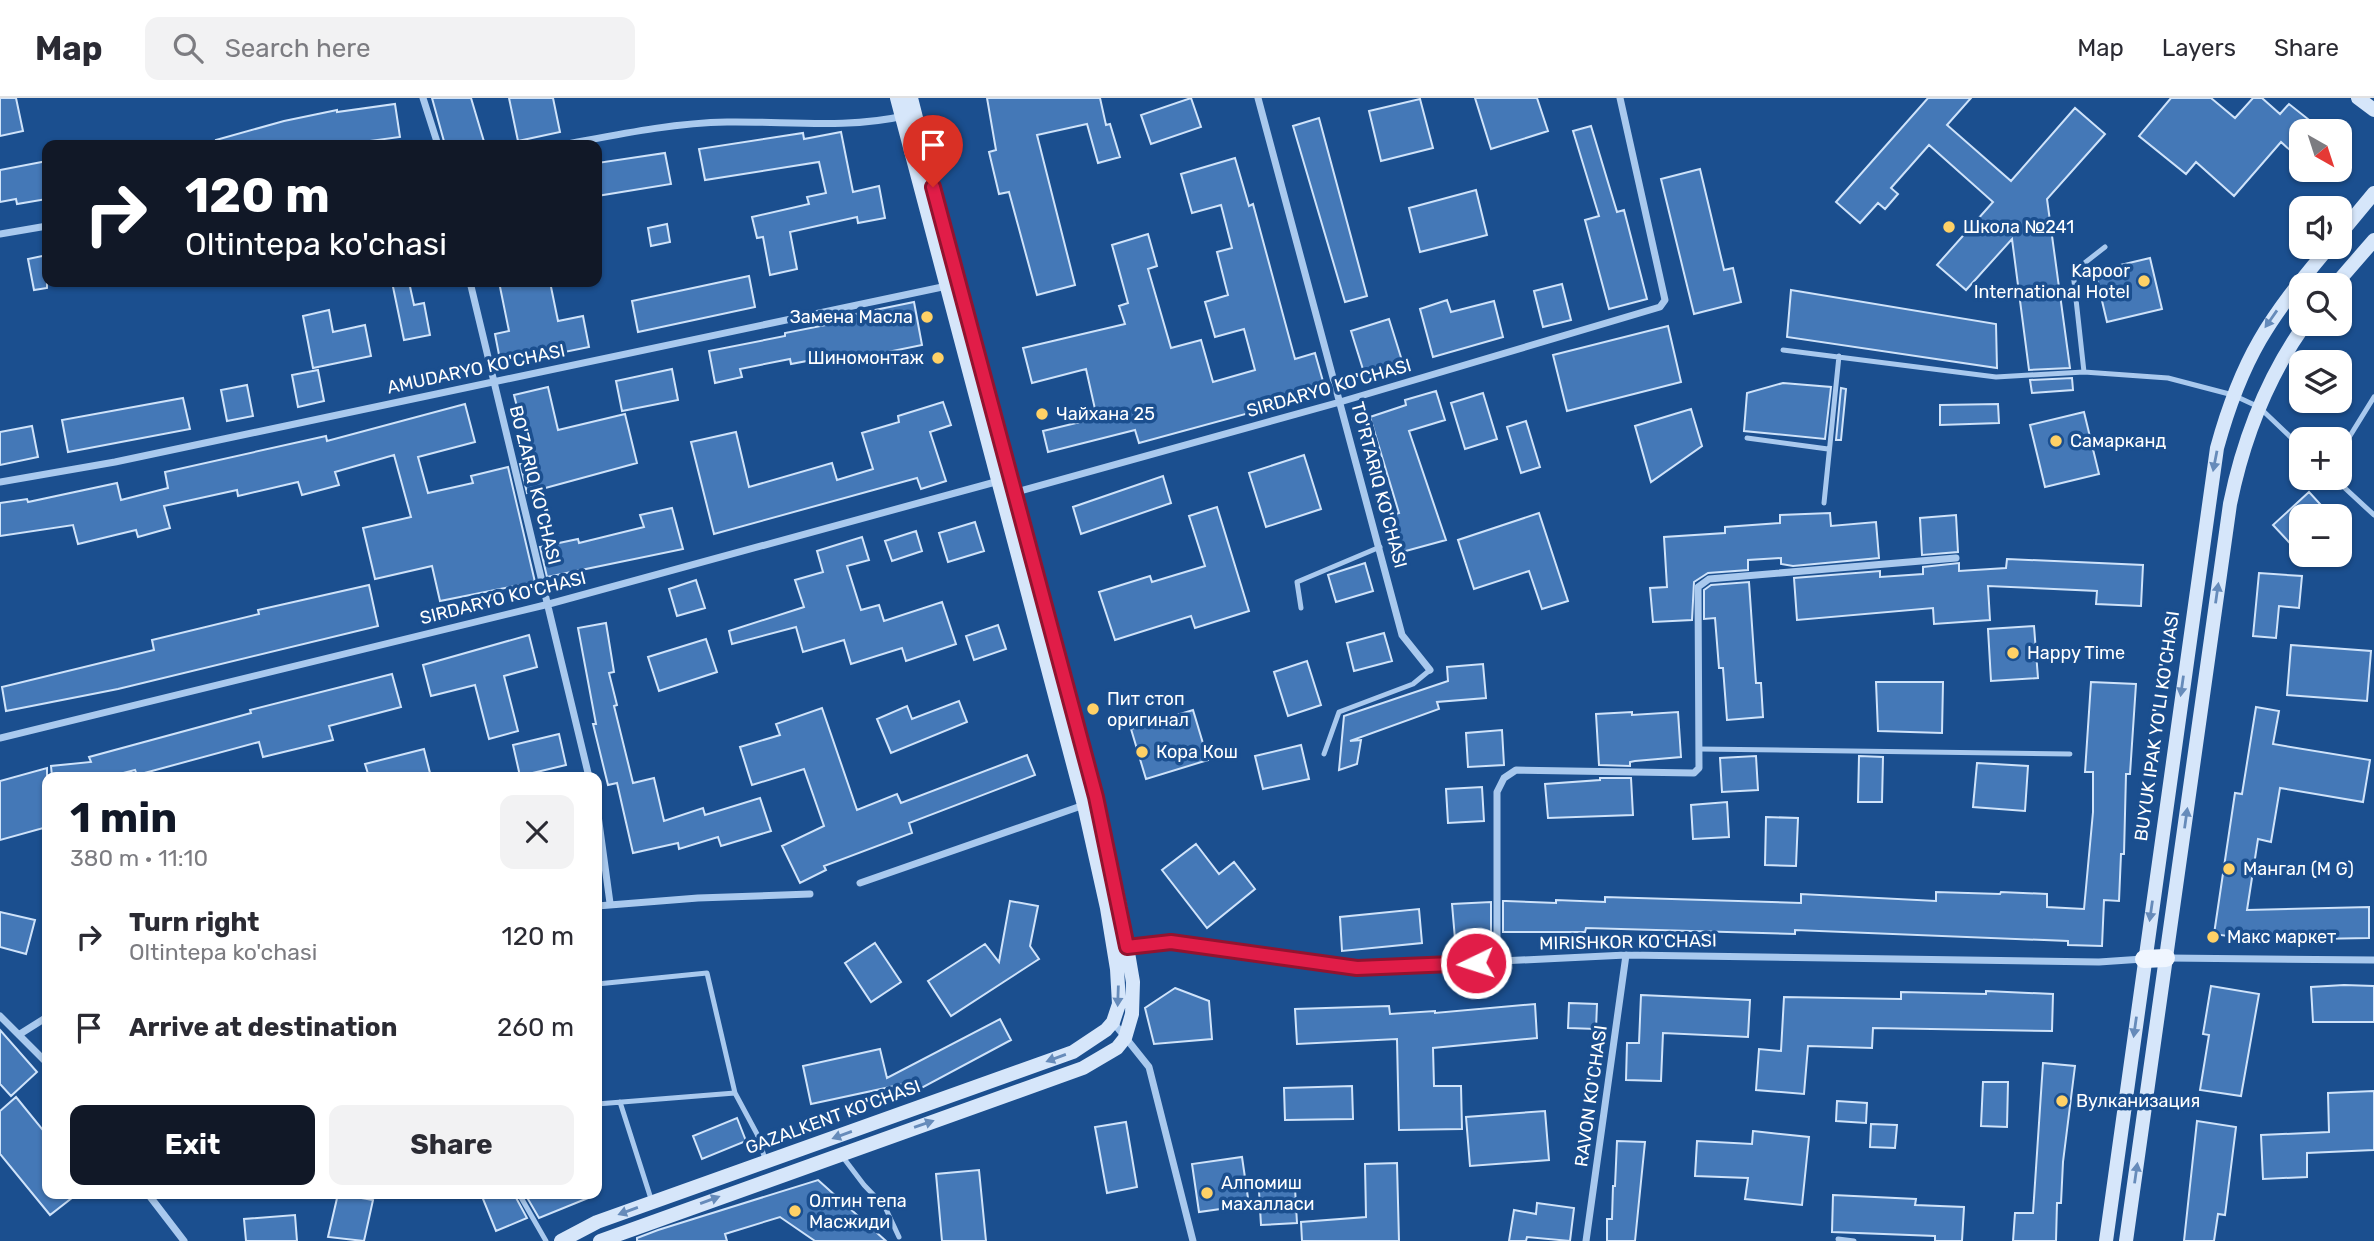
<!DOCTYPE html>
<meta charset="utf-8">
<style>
body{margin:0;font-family:Rubik,sans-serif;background:#f2f2f3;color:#2b2b33;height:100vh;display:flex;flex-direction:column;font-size:26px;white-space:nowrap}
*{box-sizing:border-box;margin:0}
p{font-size:23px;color:#7c7c81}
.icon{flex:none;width:38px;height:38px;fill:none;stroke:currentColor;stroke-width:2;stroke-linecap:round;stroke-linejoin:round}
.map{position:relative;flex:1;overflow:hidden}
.panel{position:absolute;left:42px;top:674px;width:560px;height:427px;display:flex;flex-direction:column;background:#fff;border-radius:14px;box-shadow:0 2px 5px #0004}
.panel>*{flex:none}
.banner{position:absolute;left:42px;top:42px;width:560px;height:147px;border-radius:14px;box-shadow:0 2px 5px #0004;background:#111827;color:#fff;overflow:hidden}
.needle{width:46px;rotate:141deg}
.buttons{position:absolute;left:2289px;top:21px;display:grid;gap:14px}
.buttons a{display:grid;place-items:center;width:63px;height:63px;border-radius:14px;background:#fff;box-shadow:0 2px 5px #0004;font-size:35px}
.pin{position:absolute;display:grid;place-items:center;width:60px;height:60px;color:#fff;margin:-72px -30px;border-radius:50% 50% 50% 0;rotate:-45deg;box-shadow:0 0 7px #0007}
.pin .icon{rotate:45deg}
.me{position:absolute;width:77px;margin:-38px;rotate:266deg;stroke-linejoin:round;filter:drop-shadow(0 0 5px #0008)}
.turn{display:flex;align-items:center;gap:24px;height:147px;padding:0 28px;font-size:32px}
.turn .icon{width:91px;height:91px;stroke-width:2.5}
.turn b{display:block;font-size:49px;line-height:60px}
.round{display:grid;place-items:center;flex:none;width:74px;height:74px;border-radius:14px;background:#f2f2f3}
.overview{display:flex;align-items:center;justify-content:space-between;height:119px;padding:0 28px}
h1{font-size:42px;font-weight:700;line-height:52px;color:#111827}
.action{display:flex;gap:14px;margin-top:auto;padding:14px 28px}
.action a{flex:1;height:80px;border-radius:14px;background:#111827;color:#fff;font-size:28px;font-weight:700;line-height:80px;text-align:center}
.action a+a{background:#f2f2f3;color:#2b2b33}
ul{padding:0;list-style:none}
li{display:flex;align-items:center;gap:21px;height:91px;padding:0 28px}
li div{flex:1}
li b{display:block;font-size:26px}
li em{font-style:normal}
header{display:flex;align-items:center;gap:42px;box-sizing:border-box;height:98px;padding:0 35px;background:#fff;border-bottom:2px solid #e1e1e2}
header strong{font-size:33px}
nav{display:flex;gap:38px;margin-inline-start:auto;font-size:24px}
.search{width:490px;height:63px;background:#f2f2f3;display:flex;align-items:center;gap:18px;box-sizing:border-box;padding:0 24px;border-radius:14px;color:#7c7c81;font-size:26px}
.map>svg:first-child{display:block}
</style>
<header>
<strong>Map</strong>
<div class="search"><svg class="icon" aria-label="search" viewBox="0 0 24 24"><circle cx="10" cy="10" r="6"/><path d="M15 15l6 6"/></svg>Search here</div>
<nav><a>Map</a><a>Layers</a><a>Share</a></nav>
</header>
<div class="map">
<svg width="2374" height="1143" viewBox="0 0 2374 1143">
<rect width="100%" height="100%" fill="#1b4f8f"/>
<!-- building -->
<path fill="#4478b7" stroke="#cfe3fa" stroke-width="2" d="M0 0H16L23 33 0 38Z
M432 0H471L485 47H445Z
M509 0H553L560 34 518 43Z
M987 0H1100L1106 27 1110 26 1120 59 1098 65 1087 26 1037 37 1075 187 1037 197 1009 94 999 96 989 54 996 52Z
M1191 0 1201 29 1151 46 1141 17Z
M1475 0H1537L1548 33 1491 51Z
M1928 0H1971L1947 27 2011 83 2075 10 2105 36 2047 101 2070 270 2029 272 2012 141 1966 192 1937 167 1993 104 1929 47 1891 90 1898 96 1885 111 1878 105 1860 125 1836 104Z
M2171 0H2211L2235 20 2253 0H2262L2280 16 2289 6 2323 33H2301V62L2281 44 2234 98 2196 64 2186 76 2139 38Z
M1420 1 1433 50 1381 63 1369 13Z
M395 6 400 39 340 47H217L216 42 284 23 337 12V14Z
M1319 20 1367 198 1345 204 1293 28Z
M1591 28 1617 114 1624 112 1647 201 1609 211 1585 122 1599 118 1573 33Z
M841 34 853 94 879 88 885 120 858 125 857 119 790 134 797 171 770 177 763 139 757 140 752 119 809 106 807 99 826 95 819 64 705 82 699 51 803 35 804 41Z
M665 55 671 86 597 98V65Z
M1235 60 1249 108 1253 106 1295 261 1315 255 1326 294 1139 345 1135 332 1048 354 1043 333 1097 320 1086 271 1032 285 1023 250 1125 226 1119 208 1128 205 1112 147 1148 136 1157 168 1148 171 1171 250 1201 242 1213 284 1255 272 1244 231 1215 239 1205 204 1228 197 1217 154 1232 150 1221 107 1192 115 1181 76Z
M47 63V101L17 106 16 101 0 104V72Z
M1700 71 1724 172 1733 170 1741 204 1694 216 1661 81Z
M1476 92 1487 137 1420 154 1409 110Z
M667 126 670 144 651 148 648 130Z
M47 157V190L34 192 28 161Z
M2150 160 2162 211 2107 224 2095 173Z
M749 178 755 209 638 234 632 203Z
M392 184H409L414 207 424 205 430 237 404 242Z
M499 184H550L558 223 583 218 589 249 501 267 495 236 509 233Z
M1562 186 1571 222 1543 229 1534 193Z
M1791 192 1996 226 1997 270 1787 239Z
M1447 202 1451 214 1494 203 1503 239 1433 259 1420 211Z
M914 204 922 247 834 265 833 258 791 266 790 261 740 271 742 279 715 285 709 253 785 238V235L826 227V222Z
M329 212 333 234 365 227 371 258 313 270 303 218Z
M1389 221 1404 269 1366 281 1351 233Z
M1668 228 1681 284 1567 313 1553 257Z
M672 271 678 302 622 313 616 283Z
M318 272 324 303 298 309 292 277Z
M2072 280 2073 292 2032 295 2030 282Z
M1783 285 1831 289 1825 341 1744 333 1747 295Z
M247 287 253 318 227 323 221 292Z
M548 289 558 332 625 316 637 365 527 395 520 366 531 364 514 297Z
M1841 290 1846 291 1841 342H1836Z
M1436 293 1445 322 1409 333 1446 442 1402 454 1392 417 1399 415 1370 319 1406 307 1405 302Z
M1483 295 1497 341 1465 351 1451 305Z
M183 300 190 331 68 354 62 322Z
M943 304 951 327 930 334 946 383 921 391 917 380 714 436 691 344 736 334 749 389 832 365 837 382 873 371 862 335 899 324 898 318Z
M465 306 475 344 418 359 428 395 473 385 471 378 508 369 535 484 440 503 432 468 375 481 363 430 411 419 394 357 335 374 339 387 302 397 298 384 238 398 237 392 164 408 170 430 138 439 136 432 78 446 73 427 0 438V405L27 401 28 404 117 385 121 402 168 390 165 374 326 338 327 343Z
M1998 306 1999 325 1940 327V307Z
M1691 311 1702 348 1651 384 1635 328Z
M2084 314 2099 376 2045 389 2030 327Z
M1526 323 1540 369 1521 375 1507 329Z
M32 328 38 359 0 367V334Z
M1304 357 1321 411 1266 429 1249 375Z
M1163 378 1171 405 1081 436 1073 409Z
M2309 394 2331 418H2301V457L2273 427Z
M1217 409 1249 513 1195 530 1191 518 1115 542 1099 494 1150 478 1152 484 1205 468 1189 418Z
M672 410 683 451 547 479 540 449 578 441 579 445 644 429 640 417Z
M1539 415 1568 503 1542 511 1529 473 1474 491 1458 442Z
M1830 415 1831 428 1876 424 1879 460 1793 468 1781 466V460L1748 462V472L1708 475 1694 484 1692 522 1653 524 1650 490 1667 489 1664 439 1725 435V429L1780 425V417Z
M1956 417 1958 454 1922 457 1920 420Z
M975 424 984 453 948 464 939 435Z
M916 433 922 453 892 463 885 443Z
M862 439 869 462 847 468 861 512 879 507 884 523 942 504 956 546 906 563 902 550 851 566 844 542 803 554 796 529 732 546 729 533 804 509 795 482 823 474 817 453Z
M2007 461 2143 467 2141 508 2096 506 2097 493 1988 488 1990 522 1934 526 1933 510 1797 522 1794 480 1880 473V479L1923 476V469L1959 465V473L2006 470Z
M1365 465 1373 493 1336 504 1328 477Z
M2259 475 2302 478 2299 510 2279 508 2276 540 2253 538Z
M696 482 705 510 677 518 669 491Z
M1749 484 1756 585H1761L1763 619 1727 622 1723 570H1719L1715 520 1704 521V492L1711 487Z
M369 487 378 528 118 591 6 613 2 589 154 552 152 542 259 516 258 512Z
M606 525 614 574 609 575 617 607 614 608 633 685 654 680 664 723 703 710 705 717 760 700 771 733 721 748 718 739 679 751 678 745 633 755 617 685 608 687 593 626H596L578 530Z
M998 527 1006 551 974 562 966 538Z
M2034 528 2038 580 1991 583 1988 531Z
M1384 535 1392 563 1354 573 1347 545Z
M529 537 537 569 504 578 518 633 489 641 475 587 431 598 423 567Z
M706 541 717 574 659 593 648 559Z
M2291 547 2371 553 2367 603 2287 597Z
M1307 563 1321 607 1288 618 1274 574Z
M1483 566 1486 600 1437 604 1439 611 1350 643 1361 642 1357 666 1339 672 1344 618 1448 583 1447 569Z
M392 576 401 609 329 628 333 642 263 659 259 644 137 677 135 672 108 679H52L51 668 91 664 89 659 251 615 250 612Z
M1876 584H1943L1942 635 1878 633Z
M2091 584 2136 586 2130 676H2126L2124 756H2121L2119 803 2104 802 2102 848 2068 847V843L1795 832V836L1586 830 1585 834H1503V803H1506L1556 805V802L1605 804V799L1801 805V796L1936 803V794L2000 796 2001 794 2047 796V809L2084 811 2093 714V674H2085Z
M959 603 967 624 891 655 877 621 907 608 912 621Z
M2256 609 2279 613 2273 646 2370 662 2363 704 2280 690 2271 744 2258 741 2247 812 2369 809V840L2254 842 2214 836 2235 695 2242 696Z
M822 610 857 712 897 696 901 705 1027 657 1035 677 909 725 912 735 824 768 826 772 800 785 782 748 824 728 804 671 752 687 740 649 780 637 776 626Z
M1193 612 1208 662 1146 681 1131 631Z
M1632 614V617L1678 614 1681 659 1635 663 1630 664V668L1599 667 1596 616Z
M1502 632 1504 667 1468 669 1466 635Z
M559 636 566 667 520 678 513 647Z
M1301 647 1309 681 1263 691 1255 658Z
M424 651 431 679H369L365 666Z
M1756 658 1758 692 1722 694 1720 660Z
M1859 658 1883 659 1882 704H1858Z
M1977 665 2028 668 2025 713 1973 709Z
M47 670V729L0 742V683Z
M1600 680H1631L1633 717 1548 720 1545 686 1600 682Z
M1482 689 1484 723 1448 725 1446 691Z
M1727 704 1729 739 1693 741 1691 707Z
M1766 719 1798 720 1796 768 1765 767Z
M1196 746 1219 776 1234 764 1255 791 1207 830 1162 772Z
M1010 803 1038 808 1030 848 1039 861 951 918 928 883 985 846 999 864Z
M1491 804V838L1455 841 1452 806Z
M1419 811 1422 845 1342 853 1340 819Z
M0 814 35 822 26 856 0 849Z
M875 845 901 884 871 904 845 865Z
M2344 887 2374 888V924H2313L2311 889Z
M2211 888 2259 896 2241 998 2200 992 2209 937 2203 936Z
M1175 890 1209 903 1212 941 1154 946 1145 910Z
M1986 893 2053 896 2052 933 1873 930 1872 950 1808 948 1804 996 1756 992 1759 951 1781 953 1784 899 1901 901V894L1986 896Z
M1641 897 1750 902 1748 939 1663 935 1661 983 1626 982 1627 945H1639Z
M1569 905 1597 906 1596 931 1568 930Z
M1535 906 1537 940 1433 950 1434 988H1461L1462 1031 1399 1032 1397 941 1297 946 1295 911 1389 908 1390 916 1435 913V915Z
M1000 921 1011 942 914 994 909 985 811 1006 803 968 880 951 887 980Z
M0 932 37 974 11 998 0 986Z
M2043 965 2075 968 2063 1064 2061 1105H2057L2056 1143H2013L2015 1115H2033Z
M1983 984H2008L2007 1029 1981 1028Z
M1352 988 1353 1021 1285 1022 1284 990Z
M2374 993V1052L2307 1055V1079L2263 1081 2261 1037 2329 1034 2328 995Z
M16 999 47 1037V1096H77L50 1117 0 1056V1013Z
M1837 1003 1867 1005 1866 1025 1836 1023Z
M1545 1013 1549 1062 1470 1068 1466 1019Z
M737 1020 746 1043 702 1061 693 1038Z
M2197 1023 2236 1029 2225 1117 2218 1116 2214 1143H2184Z
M1126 1024 1137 1089 1107 1095 1095 1029Z
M1871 1026 1897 1027 1895 1050 1870 1049Z
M1753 1033 1809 1039 1802 1107 1745 1101 1748 1080 1695 1078 1697 1043 1752 1046Z
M1617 1043 1645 1044 1635 1143H1607V1121H1612L1613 1088H1615Z
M1242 1059 1249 1107 1199 1114 1192 1066Z
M1397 1065 1399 1143H1302L1301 1124 1366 1119 1365 1066Z
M979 1072 986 1143H942L936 1076Z
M818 1082 886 1143H815L780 1119 725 1136 727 1143H637V1140L658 1132Z
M1295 1090 1297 1125 1261 1127 1259 1093Z
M338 1096 373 1102 364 1143 328 1139Z
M481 1096H514L527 1120 496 1133Z
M525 1096H598L539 1120Z
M1833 1097 1916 1101 1915 1107 1964 1109 1962 1143H1935V1138L1832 1134Z
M1537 1105 1574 1110 1570 1143 1527 1139 1526 1143H1509L1514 1112 1536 1116Z
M295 1117 297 1143H246L244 1121Z"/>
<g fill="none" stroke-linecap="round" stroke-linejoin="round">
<!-- lane -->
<path stroke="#a9c9ee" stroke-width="5" d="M1783 252 1996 279 2084 274 2168 280 2233 297 2259 309 2301 349
M2084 274 2073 174 2105 149
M1747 340 1828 351
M2340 354 2374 299
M2334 380 2374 417
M1824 405 1839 258
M1301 510 1297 484 1380 449
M1699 651 2070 656
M1324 656 1339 614 1413 586 1430 572
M597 886 707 875 735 995 757 1036 765 1061
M620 1004 652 1104
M597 1006 735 995
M842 1058 864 1087 885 1109 899 1139
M519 1096 546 1143
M1838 1141 1854 1143"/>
<!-- street -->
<path stroke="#a9c9ee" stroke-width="7" d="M423 0 438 47
M1258 0 1402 537 1430 572
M425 47 438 45
M562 47C616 37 671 25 727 24 785 23 847 31 904 18
M0 136 47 128
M470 184 589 679
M0 384 115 364 947 188
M1013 395 1340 304 1660 209 1665 202 1620 0
M0 640 549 506 999 383
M597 710 610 805
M860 785 1084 707
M597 808 698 800 810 796
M1125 849 1171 844 1357 870 1626 857 2099 864 2143 861
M2168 860 2374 862
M1497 863V694L1504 680 1516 672 1694 675 1699 670 1698 489 1709 481 1956 460
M0 918 47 965
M1113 924 1149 969 1193 1143
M20 936 47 919
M148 1096 184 1143
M1586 1143 1626 857"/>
<!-- secondary -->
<path stroke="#d6e6fa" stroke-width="14" d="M2358 0 2374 12
M2340 136 2374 95
M2335 187 2374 142
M561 1143 597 1124 1073 954 1106 932 1113 924 1119 906 1117 871 1107 810 1084 707 897 0
M600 1143 1083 970 1117 950 1125 940 1132 916 1133 884 1120 808 1096 699 958 186 911 0
M2106 1143 2217 350C2242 259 2269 220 2329 149
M2126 1143 2230 406C2243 342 2267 280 2305 226"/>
<!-- primary -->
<path stroke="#f0f6ff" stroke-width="18" d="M2144 861 2166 860"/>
</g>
<!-- one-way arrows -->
<defs><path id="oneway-solid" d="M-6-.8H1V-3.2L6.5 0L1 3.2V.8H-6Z" transform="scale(1.75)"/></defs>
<g fill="#668bba">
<use href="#oneway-solid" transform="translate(2271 221) rotate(125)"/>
<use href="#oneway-solid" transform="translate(2215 363) rotate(101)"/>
<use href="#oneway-solid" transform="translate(2217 495) rotate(-82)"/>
<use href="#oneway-solid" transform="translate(2182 588) rotate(98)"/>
<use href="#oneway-solid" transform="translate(2186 720) rotate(-82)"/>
<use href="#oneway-solid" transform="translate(2151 813) rotate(98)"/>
<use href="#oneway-solid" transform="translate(1118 898) rotate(92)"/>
<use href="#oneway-solid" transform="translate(2135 929) rotate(98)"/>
<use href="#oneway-solid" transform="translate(1056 960) rotate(160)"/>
<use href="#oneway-solid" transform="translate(924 1026) rotate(-19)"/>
<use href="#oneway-solid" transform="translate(842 1037) rotate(160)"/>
<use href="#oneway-solid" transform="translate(2136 1075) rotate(-82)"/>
<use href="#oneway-solid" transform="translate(710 1102) rotate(-20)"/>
<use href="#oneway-solid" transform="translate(628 1113) rotate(160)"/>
</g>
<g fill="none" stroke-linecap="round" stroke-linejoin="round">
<!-- route casing -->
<g stroke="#92132f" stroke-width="18">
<path id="route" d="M933 89 1096 699 1127 849 1171 844 1357 870 1476 865"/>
</g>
<!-- route -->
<use href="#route" stroke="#e11d48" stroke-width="12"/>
</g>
<!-- markers -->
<g fill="#ffd166" stroke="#1b4f8f" stroke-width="2.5">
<circle cx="1949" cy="129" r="7"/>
<circle cx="2144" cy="183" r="7"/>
<circle cx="927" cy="219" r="7"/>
<circle cx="938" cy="260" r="7"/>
<circle cx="1042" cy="316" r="7"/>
<circle cx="2056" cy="343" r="7"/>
<circle cx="2013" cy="555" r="7"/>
<circle cx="1093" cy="611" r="7"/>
<circle cx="1142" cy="654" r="7"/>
<circle cx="2229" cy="771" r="7"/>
<circle cx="2213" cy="839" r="7"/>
<circle cx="2062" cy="1003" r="7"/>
<circle cx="1207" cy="1095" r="7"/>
<circle cx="795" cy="1113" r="7"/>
</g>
<g text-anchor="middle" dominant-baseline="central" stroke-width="7" stroke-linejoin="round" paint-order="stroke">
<!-- poi labels -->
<g font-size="18" fill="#fff" stroke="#1b4f8f" text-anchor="start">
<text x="1963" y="129">Школа №241</text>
<text x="2130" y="173" text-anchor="end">Kapoor<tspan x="2130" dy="21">International Hotel</tspan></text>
<text x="913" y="219" text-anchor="end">Замена Маслa</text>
<text x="924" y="260" text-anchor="end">Шиномонтаж</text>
<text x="1056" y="316">Чайхана 25</text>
<text x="2070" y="343">Самарканд</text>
<text x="2027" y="555">Happy Time</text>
<text x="1107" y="601">Пит стоп<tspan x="1107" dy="21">оригинал</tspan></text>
<text x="1156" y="654">Кора Кош</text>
<text x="2243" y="771">Мангал (M G)</text>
<text x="2227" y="839">Макс маркет</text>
<text x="2076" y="1003">Вулканизация</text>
<text x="1221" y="1085">Алпомиш<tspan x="1221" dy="21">махалласи</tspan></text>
<text x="809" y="1103">Олтин тепа<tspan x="809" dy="21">Масжиди</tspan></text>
</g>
<!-- street labels -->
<g font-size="18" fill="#fff" stroke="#1b4f8f">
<text transform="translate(476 271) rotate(-12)">AMUDARYO KO'CHASI</text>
<text transform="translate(1329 290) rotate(-16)">SIRDARYO KO'CHASI</text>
<text transform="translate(535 387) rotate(76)">BO'ZARIQ KO'CHASI</text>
<text transform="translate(1379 387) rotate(75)">TO'RTARIQ KO'CHASI</text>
<text transform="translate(503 500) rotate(-14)">SIRDARYO KO'CHASI</text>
<text transform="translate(2157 628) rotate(-82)">BUYUK IPAK YO'LI KO'CHASI</text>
<text transform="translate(1628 844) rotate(-1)">MIRISHKOR KO'CHASI</text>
<text transform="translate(1591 998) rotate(-82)">RAVON KO'CHASI</text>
<text transform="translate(833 1019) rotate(-20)">GAZALKENT KO'CHASI</text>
</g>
</g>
</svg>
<div class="buttons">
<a><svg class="needle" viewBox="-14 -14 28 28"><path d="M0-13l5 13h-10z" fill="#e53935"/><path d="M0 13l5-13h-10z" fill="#7c7c81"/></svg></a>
<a><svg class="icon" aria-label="sound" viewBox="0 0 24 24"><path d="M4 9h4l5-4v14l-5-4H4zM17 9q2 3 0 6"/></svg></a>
<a><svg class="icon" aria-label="search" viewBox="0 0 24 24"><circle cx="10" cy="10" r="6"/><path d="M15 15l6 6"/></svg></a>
<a><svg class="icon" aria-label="layers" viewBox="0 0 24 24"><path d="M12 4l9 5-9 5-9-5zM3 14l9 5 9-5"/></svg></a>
<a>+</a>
<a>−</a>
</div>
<div class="pin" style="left:933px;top:89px;background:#d93025"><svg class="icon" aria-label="arrive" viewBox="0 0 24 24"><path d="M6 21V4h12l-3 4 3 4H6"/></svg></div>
<svg class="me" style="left:1476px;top:865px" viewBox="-20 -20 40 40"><circle r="17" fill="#e11d48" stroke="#fff" stroke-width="3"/><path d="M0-11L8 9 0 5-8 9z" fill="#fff"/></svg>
<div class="banner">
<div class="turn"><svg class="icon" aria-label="right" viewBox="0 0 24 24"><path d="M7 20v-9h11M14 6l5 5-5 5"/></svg><div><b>120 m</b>Oltintepa ko'chasi</div></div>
</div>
<section class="panel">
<div class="overview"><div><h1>1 min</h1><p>380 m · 11:10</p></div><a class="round"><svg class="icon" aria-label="close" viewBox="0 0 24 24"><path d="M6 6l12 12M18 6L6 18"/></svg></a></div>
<ul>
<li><svg class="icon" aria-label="right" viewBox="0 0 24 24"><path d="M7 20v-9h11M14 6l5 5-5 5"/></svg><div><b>Turn right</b><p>Oltintepa ko'chasi</p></div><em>120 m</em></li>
<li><svg class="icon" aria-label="arrive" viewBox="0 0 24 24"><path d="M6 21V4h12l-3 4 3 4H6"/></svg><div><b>Arrive at destination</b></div><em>260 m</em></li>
</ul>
<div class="action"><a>Exit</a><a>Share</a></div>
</section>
</div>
